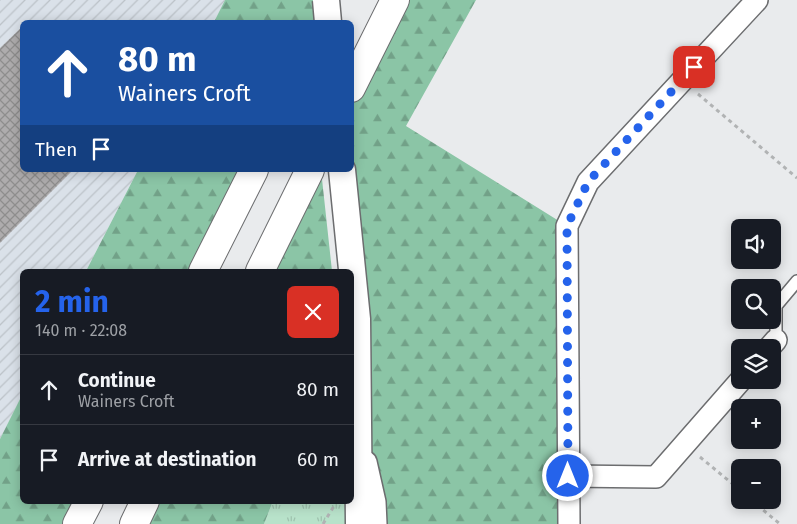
<!DOCTYPE html>
<meta charset="utf-8">
<style>
body{margin:0;font-family:"Fira Sans",sans-serif;background:#20242c;color:#f1f3f6;height:100vh;display:flex;flex-direction:column;font-size:19px;white-space:nowrap}
*{box-sizing:border-box;margin:0}
p{font-size:16px;color:#9ea1a6}
.icon{flex:none;width:28px;height:28px;fill:none;stroke:currentColor;stroke-width:2;stroke-linecap:round;stroke-linejoin:round}
.map{position:relative;flex:1;overflow:hidden}
.side{position:absolute;left:20px;top:269px;width:334px;height:235px;display:flex;flex-direction:column;background:#171b24;border-radius:8px;box-shadow:0 2px 12px #0003}
.side>*{flex:none}
.top-card{position:absolute;left:20px;top:20px;width:334px;height:152px;border-radius:8px;box-shadow:0 2px 12px #0003;background:#1a4fa0;color:#fff;overflow:hidden}
.controls{position:absolute;left:731px;top:219px;display:grid;gap:10px}
.controls a{display:grid;place-items:center;width:50px;height:50px;border-radius:8px;background:#171b24;box-shadow:0 2px 12px #0003;font-size:25px}
.pin{position:absolute;display:grid;place-items:center;width:42px;height:42px;color:#fff;margin:-21px;border-radius:10px;box-shadow:0 2px 8px #0006}
.me{position:absolute;width:55px;margin:-28px;rotate:0deg;stroke-linejoin:round;filter:drop-shadow(0 0 4px #0008)}
.turn{display:flex;align-items:center;gap:18px;height:105px;padding:0 15px;font-size:22px}
.turn .icon{width:65px;height:65px;stroke-width:2.5}
.turn b{display:block;font-size:35px;line-height:42px}
.then{display:flex;align-items:center;height:48px;padding:0 15px;background:#0003;gap:10px;font-size:19px}
.round{display:grid;place-items:center;flex:none;width:52px;height:52px;border-radius:8px;background:#20242c}
.headline{display:flex;align-items:center;justify-content:space-between;height:85px;padding:0 15px}
h1{font-size:30px;font-weight:700;line-height:38px;color:#2563eb}
ul{padding:0;list-style:none}
li{display:flex;align-items:center;gap:15px;height:70px;padding:0 15px;border-top:1px solid #363941}
li div{flex:1}
li b{display:block;font-size:19px}
li em{font-style:normal}
.map>svg:first-child{display:block}
</style>
<div class="map">
<svg width="797" height="524" viewBox="0 0 797 524">
<defs>
<pattern id="industrial-furrows" width="10" height="10" patternUnits="userSpaceOnUse" patternTransform="scale(1.25)"><rect width="10" height="10" fill="#dae1e9"/><path d="M-1 1l2-2M0 10L10 0M9 11l2-2" fill="none" stroke="#bcc2c8"/></pattern>
<pattern id="grass-tufts" width="24" height="20" patternUnits="userSpaceOnUse" patternTransform="scale(1.25)"><rect width="24" height="20" fill="#b8e2ca"/><path d="M3 7l-1-3M5 7V3M7 7l1-3M15 17l-1-3M17 17v-4M19 17l1-3" fill="none" stroke="#9fc2ae"/></pattern>
<pattern id="forest-firs" width="22" height="20" patternUnits="userSpaceOnUse" patternTransform="scale(1.25)"><rect width="22" height="20" fill="#8bc5a6"/><path d="M5 1l3.5 6h-7zM16 11l3.5 6h-7z" fill="#72a188"/></pattern>
<pattern id="building-cross-hatch" width="8" height="8" patternUnits="userSpaceOnUse" patternTransform="scale(1.25)"><rect width="8" height="8" fill="#aeacad"/><path d="M0 0l8 8M0 8l8-8" fill="none" stroke="#8e8d8d"/></pattern>
</defs>
<rect width="100%" height="100%" fill="#e9ebed"/>
<!-- industrial -->
<path fill="url(#industrial-furrows)" d="M0 0H225L214 22H22V170H138L86 271H22V395L0 439Z"/>
<!-- grass -->
<path fill="url(#grass-tufts)" d="M273 501H351L359 524H264Z"/>
<!-- forest -->
<path fill="url(#forest-firs)" d="M225 0H314L317 22H214Z
M395 0H476L406 126 567 226 569 524H376L358 430 351 88Z
M138 170H253L203 271H86Z
M322 179 332 271H273Z
M22 395V501H88L76 524H0V439Z
M152 501H273L264 524H140Z"/>
<!-- building -->
<path fill="url(#building-cross-hatch)" d="M22 27V170H73L0 243V48Z"/>
<g fill="none" stroke-linecap="round" stroke-linejoin="round">
<!-- service casing -->
<g stroke="#6c6d6f" stroke-width="14">
<path id="service" d="M776 340V306L797 281"/>
</g>
<!-- minor casing -->
<g stroke="#6c6d6f" stroke-width="24">
<path id="minor" d="M769 348 776 340
M366 462 375 502 376 524
M568 476 656 477 741 380
M569 524 567 226 588 182 757 0"/>
</g>
<!-- tertiary casing -->
<g stroke="#6c6d6f" stroke-width="29">
<path id="tertiary" d="M342 170 357 319 359 524"/>
</g>
<!-- trunk casing -->
<g stroke="#6c6d6f" stroke-width="30">
<path id="trunk" d="M351 88 395 0
M203 271 254 170
M260 271 310 170
M77 524 89 501
M134 524 145 501"/>
</g>
<!-- path -->
<path stroke="#b1b3b4" stroke-width="3" stroke-dasharray="4 4" stroke-linecap="butt" d="M698 94 797 178
M700 457 740 490
M751 500 780 524
M323 524 334 506"/>
<!-- service -->
<use href="#service" stroke="#fff" stroke-width="11"/>
<!-- minor -->
<use href="#minor" stroke="#fff" stroke-width="21"/>
<!-- tertiary -->
<use href="#tertiary" stroke="#fff" stroke-width="26"/>
<!-- trunk -->
<use href="#trunk" stroke="#fff" stroke-width="28"/>
<!-- tertiary-bridge casing -->
<g stroke="#6c6d6f" stroke-width="29" stroke-linecap="butt">
<path id="tertiary-bridge" d="M326 0 328 22"/>
</g>
<!-- tertiary-bridge -->
<use href="#tertiary-bridge" stroke="#fff" stroke-width="26"/>
</g>
<g fill="none" stroke-linecap="round" stroke-linejoin="round">
<!-- route -->
<path stroke="#2563eb" stroke-width="9" stroke-dasharray="0 16.2" d="M568 476 567 226 588 182 694 67"/>
</g>
</svg>
<div class="controls">
<a><svg class="icon" aria-label="sound" viewBox="0 0 24 24"><path d="M4 9h4l5-4v14l-5-4H4zM17 9q2 3 0 6"/></svg></a>
<a><svg class="icon" aria-label="search" viewBox="0 0 24 24"><circle cx="10" cy="10" r="6"/><path d="M15 15l6 6"/></svg></a>
<a><svg class="icon" aria-label="layers" viewBox="0 0 24 24"><path d="M12 4l9 5-9 5-9-5zM3 14l9 5 9-5"/></svg></a>
<a>+</a>
<a>−</a>
</div>
<div class="pin" style="left:694px;top:67px;background:#d93025"><svg class="icon" aria-label="arrive" viewBox="0 0 24 24"><path d="M6 21V4h12l-3 4 3 4H6"/></svg></div>
<svg class="me" style="left:568px;top:476px" viewBox="-20 -20 40 40"><circle r="17" fill="#2563eb" stroke="#fff" stroke-width="3"/><path d="M0-11L8 9 0 5-8 9z" fill="#fff"/></svg>
<div class="top-card">
<div class="turn"><svg class="icon" aria-label="ahead" viewBox="0 0 24 24"><path d="M12 20V5M6 11l6-6 6 6"/></svg><div><b>80 m</b>Wainers Croft</div></div>
<div class="then">Then<svg class="icon" aria-label="arrive" viewBox="0 0 24 24"><path d="M6 21V4h12l-3 4 3 4H6"/></svg></div>
</div>
<section class="side">
<div class="headline"><div><h1>2 min</h1><p>140 m · 22:08</p></div><a class="round" style="background:#d93025;color:#fff"><svg class="icon" aria-label="close" viewBox="0 0 24 24"><path d="M6 6l12 12M18 6L6 18"/></svg></a></div>
<ul>
<li><svg class="icon" aria-label="ahead" viewBox="0 0 24 24"><path d="M12 20V5M6 11l6-6 6 6"/></svg><div><b>Continue</b><p>Wainers Croft</p></div><em>80 m</em></li>
<li><svg class="icon" aria-label="arrive" viewBox="0 0 24 24"><path d="M6 21V4h12l-3 4 3 4H6"/></svg><div><b>Arrive at destination</b></div><em>60 m</em></li>
</ul>
</section>
</div>
